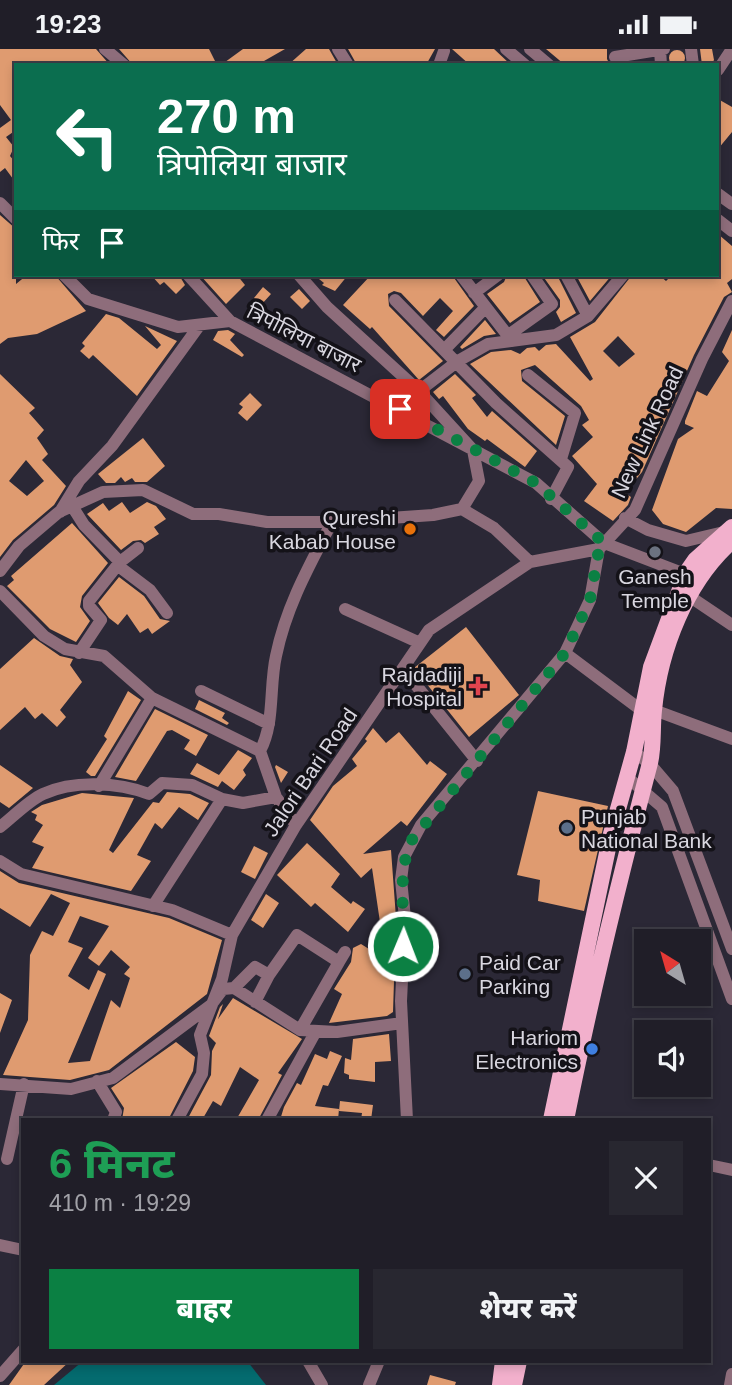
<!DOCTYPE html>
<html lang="hi">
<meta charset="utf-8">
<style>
body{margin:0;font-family:Arial,"Noto Sans Devanagari",sans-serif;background:#282730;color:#f1f3f6;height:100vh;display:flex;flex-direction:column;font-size:26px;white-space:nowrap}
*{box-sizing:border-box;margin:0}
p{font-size:23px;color:#a2a2a8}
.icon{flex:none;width:38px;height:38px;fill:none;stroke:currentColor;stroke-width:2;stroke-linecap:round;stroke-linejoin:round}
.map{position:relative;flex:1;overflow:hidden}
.drawer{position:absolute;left:21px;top:1069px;width:690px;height:245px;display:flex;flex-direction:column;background:#201e28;border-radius:0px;box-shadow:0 4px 10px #0003,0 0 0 2px #3d3c45}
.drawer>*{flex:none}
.hud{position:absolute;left:14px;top:14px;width:705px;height:214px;border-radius:0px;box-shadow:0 4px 10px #0003,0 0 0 2px #3d3c45;background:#0b6e4f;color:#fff;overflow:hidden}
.needle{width:46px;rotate:323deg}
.buttons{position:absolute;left:634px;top:880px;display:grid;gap:14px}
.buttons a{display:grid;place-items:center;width:77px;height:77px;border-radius:0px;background:#201e28;box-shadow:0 4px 10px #0003,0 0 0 2px #3d3c45;font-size:35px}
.pin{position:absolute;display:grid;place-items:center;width:60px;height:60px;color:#fff;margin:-30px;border-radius:14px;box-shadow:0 4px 10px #0006}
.me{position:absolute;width:77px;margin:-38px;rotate:1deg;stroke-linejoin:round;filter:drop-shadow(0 0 5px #0008)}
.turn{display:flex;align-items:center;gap:24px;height:147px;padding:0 28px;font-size:32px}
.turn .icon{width:91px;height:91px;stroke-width:2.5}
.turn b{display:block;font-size:49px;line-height:60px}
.then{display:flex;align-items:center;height:66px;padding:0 28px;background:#0003;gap:14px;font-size:26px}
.round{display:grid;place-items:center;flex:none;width:74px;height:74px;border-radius:0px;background:#282730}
.summary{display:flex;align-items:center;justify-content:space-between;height:119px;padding:0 28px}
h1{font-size:42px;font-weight:800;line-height:52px;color:#1e9e55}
.cta{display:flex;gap:14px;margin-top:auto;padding:14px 28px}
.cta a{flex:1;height:80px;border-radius:0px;background:#0b8043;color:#fff;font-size:28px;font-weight:800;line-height:80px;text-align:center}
.cta a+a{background:#282730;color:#f1f3f6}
.status{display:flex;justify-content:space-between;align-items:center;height:49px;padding:0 35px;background:#201e28;direction:ltr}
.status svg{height:19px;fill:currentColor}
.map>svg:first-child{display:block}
</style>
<div class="status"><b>19:23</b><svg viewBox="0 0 49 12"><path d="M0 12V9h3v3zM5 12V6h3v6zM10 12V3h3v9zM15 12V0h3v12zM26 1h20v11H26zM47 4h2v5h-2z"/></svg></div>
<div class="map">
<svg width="732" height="1336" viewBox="0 0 732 1336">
<rect width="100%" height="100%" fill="#2b2836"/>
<!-- water -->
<path fill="#046b6f" d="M83 1312 248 1313 266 1336H54Z"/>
<!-- building -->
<path fill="#df9b70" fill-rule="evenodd" d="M0 0H96L110 16H16V81L6 88 14 98 10 107 16 114V134L5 119 0 123V79L11 71 0 56Z
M119 0H209L217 16H133Z
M243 0H285L257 16H221Z
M306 0H329L338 16H288Z
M348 0H435L426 16H357Z
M452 0H494L511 16H470Z
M546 0H607V10L610 16H565Z
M700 0H712L714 11 711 16H702Z
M669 9a8 8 0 1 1 16 0a8 8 0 1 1-16 0Z
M718 50 732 58V83L718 100Z
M0 166 16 180V235L27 226H55L86 262 37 285 8 289 0 295Z
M718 185 732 197V230L727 234 732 243 724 248 694 306 642 423 625 444 631 448 628 456 613 472 584 452 597 435 572 407 593 388 582 376 589 371 581 357 535 316 521 321 522 332 565 367 556 396 470 315 491 303 511 301 520 305 527 299 535 298 539 302 546 296 556 295 590 332 593 330 570 288 595 273 632 226H659L666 232 672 226H718ZM618 287 635 305 619 318 603 302Z
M151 226H179L185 236 176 245 164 233 160 236Z
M200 226H237L245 236 226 255Z
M314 226H348L335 242 322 236 324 234Z
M371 226H452L474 257 444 288 436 281 453 262 440 249 423 267 401 244 394 242 388 245 389 257 443 312 419 331 372 278 370 280 343 256Z
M507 226H523L540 253 510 274 487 245 504 233Z
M542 226H557L576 264 561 273 556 263 560 258V251Z
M576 226H612L590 252Z
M263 238 271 245 261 256 254 249Z
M299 240 310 252 302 260 290 248Z
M276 263 285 273 273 283 265 273Z
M106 265 119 269 157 300 161 296 145 277 177 292 137 347 93 306 89 310 80 302 85 297 82 294Z
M485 271 496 285 484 287 462 300 460 298Z
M228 281 235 285 230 291 244 306 242 308 213 291 218 282Z
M732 281V460L716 459 686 483 663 475 652 461 678 390 694 379 685 375V372L697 342 707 347 729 312 722 303Z
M0 325 35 359 29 364 44 381 37 389 48 405 42 411 66 437 54 456 13 491 0 508ZM26 411 44 432 27 447 9 432Z
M455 325 476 346 472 349 487 368 492 362 537 402 525 418 487 390 485 392 468 380 443 347 439 350 433 343Z
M250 344 262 356 247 372 238 364 243 358 239 355Z
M143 389 165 417 147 433H135L132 429 125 433 121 428 115 434H106L98 425Z
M122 453 130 464 147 453 156 457 166 470 154 478 159 485 145 494 141 491 133 492 121 501 87 465 103 454 109 462Z
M72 474 108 514 82 547 80 558 90 572 76 593 50 580 7 537 14 531 11 527Z
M119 528 144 547 160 570 170 572 152 585 148 579 140 584 127 565 118 576 109 569 98 554Z
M466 578 519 646 469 688 414 619Z
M34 589 60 607 73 610 70 616 82 633 60 661 66 668 57 678 42 664 35 670 25 658 0 681V620Z
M128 642 141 651 95 727H91L86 723 107 690 104 687Z
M199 651 225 664 222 669 229 674 227 676 195 660Z
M155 660 208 686 196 707 184 700 190 691 172 681 167 682 136 732 115 728Z
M373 679 386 694 399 683 427 716 430 712 447 725 407 777 401 772 363 805 391 801 396 869 393 963 387 967 329 974 342 945 334 940 351 913 353 899 361 895 369 900 381 880 372 819 361 829 310 771 333 737 357 717 352 710 367 692 365 690Z
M238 701 252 709 243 721 246 726 234 741 222 732 218 738 190 725 197 714 219 726Z
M0 716 33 739 9 759 0 753Z
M276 716 288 723 281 734 275 718Z
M538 742 608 757 584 862 538 852 540 831 517 826Z
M167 743 190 745 209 754 198 771 179 758 162 780 155 774 137 806 151 812 131 842 32 819 44 798 32 793 43 776 35 771 37 766 31 763 42 756 82 744 134 749 109 801 113 804 153 753 159 754Z
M307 794 340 825 331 838 351 855 353 852 365 860 348 883 315 854 311 858 277 826Z
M254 797 268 804 255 830 241 823Z
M0 822 19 834 169 869 222 891 207 945 109 1021 70 1031 3 1026 28 971 30 906 42 882 53 887 70 854 51 845 30 878 0 859ZM80 867 109 877 88 909 99 917 111 901 130 918 124 925 130 929 120 959 111 951 90 1012 68 1014 106 925 98 921 89 941 68 927 83 899 68 893Z
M266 845 279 854 263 879 251 871Z
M0 944 12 951 0 984Z
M233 949 302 990 278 1024 282 1026 258 1071H236L259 1031 240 1018 221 1057 213 1052 202 1071H187L211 1026 212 1002 216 994 209 987 220 958 223 955 218 970Z
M389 985 391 1012 375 1013V1033L349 1030V1026L344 1024 345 1009 351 1011 353 990Z
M176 993 195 1008 193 1022 168 1071H122L124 1059 111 1039Z
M330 1002 342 1007 328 1037 323 1036 315 1057 339 1060 338 1071H280L284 1058 297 1034 301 1036 315 1005 327 1010Z
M340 1052 373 1056 371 1071H361L362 1064 339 1062Z
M26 1312H70L44 1336H9Z
M430 1326 456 1333 455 1336H427Z"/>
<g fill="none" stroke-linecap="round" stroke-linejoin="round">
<!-- minor -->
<path stroke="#8e6d7b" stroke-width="12" d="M105 0 124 16
M338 0 348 16
M506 0 525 16
M530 0 549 16
M660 0 661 16
M691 0 693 16
M615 8 664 0
M439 16 444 2
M718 21 732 0
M718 145 732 155
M0 154 16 170
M718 171 732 182
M64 226 88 250 178 278 230 272 536 434 604 494 693 528
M188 226 230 272
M299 226 327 258 419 342 473 401 479 432 462 460
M461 226 512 292
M566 226 588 267
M474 244 498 226
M395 251 496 354 568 418 551 450
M507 287 552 255 532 226
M445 300 485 259
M528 326 575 364 561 410
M419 342 458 312 488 295 556 286 588 267 623 226
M72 457 84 476 120 513
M60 463 79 432 112 397 199 277
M625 469 648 481 686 492 728 482
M117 516 150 541 167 564
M0 522 19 497 59 463 103 443 143 441 193 465H219L267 473H332L433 466 462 460 494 479 530 513
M0 542 44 587 65 600 104 607 152 649 260 702
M683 543 732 576
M345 560 420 594
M79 604 101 571 89 557V552L120 513 138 499
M565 604 641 661
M403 620 477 712
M201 642 269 675
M646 658 732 690
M634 703 650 715 673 742 732 900
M627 728 662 758 732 950
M99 737 152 649
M276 748 260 702C275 674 269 638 276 607 286 558 309 517 332 473
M0 778C13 768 28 752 43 745 73 731 118 733 149 745L162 734 192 736 222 750 243 754 276 748 296 776
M0 812 21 825 172 861 232 886
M153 857 222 750
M269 926 297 886 339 913 345 903
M234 939 300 981 337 983 402 974
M300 981 339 913
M97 1032 116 1063 113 1071
M0 1035 71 1040 113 1029 211 956 223 940 234 939 255 918 269 926 255 953
M177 1071 202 1025 204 1004 200 986 222 930 232 886 296 776 429 581 530 513 599 500
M267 1071 316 982
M407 1071 401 952 405 869 401 831 404 808 421 776 565 604 590 551 599 500 635 461 702 310 732 252
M7 1110 24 1035
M709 1116 732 1121
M0 1196 23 1201
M308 1312 322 1336
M0 1327 23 1301
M369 1336 379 1312
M730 1336 732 1325"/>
<!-- major -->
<path stroke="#f2b0cc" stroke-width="16" d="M551 1071 611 785 634 703 651 618 686 524 695 511 732 478
M566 1071C590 951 619 832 650 714 654 697 652 679 654 661 660 600 686 533 732 492
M500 1336 503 1312
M514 1336 519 1312"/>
</g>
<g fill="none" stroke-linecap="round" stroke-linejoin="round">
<!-- route -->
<path stroke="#0b8043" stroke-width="12" stroke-dasharray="0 21.6" d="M400 360 536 434 604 494 599 500 590 551 565 604 411 792C397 826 405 861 403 897"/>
</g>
<!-- markers -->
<circle fill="#e8710a" stroke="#141218" stroke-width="2.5" cx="410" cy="480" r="7"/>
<circle fill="#6b7280" stroke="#141218" stroke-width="2.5" cx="655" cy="503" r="7"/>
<path fill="#e0444e" stroke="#141218" stroke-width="2.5" d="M474.5 626.5h7v7h7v7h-7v7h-7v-7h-7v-7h7z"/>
<g fill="#5c6f8a" stroke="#141218" stroke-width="2.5">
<circle cx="567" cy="779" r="7"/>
<circle cx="465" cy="925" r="7"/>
</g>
<circle fill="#3f7fe0" stroke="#141218" stroke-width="2.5" cx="592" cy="1000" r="7"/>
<g text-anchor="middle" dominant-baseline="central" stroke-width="7" stroke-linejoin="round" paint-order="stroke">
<!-- street labels -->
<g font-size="21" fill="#d9d7e0" stroke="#141218">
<text transform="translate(304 289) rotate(27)">त्रिपोलिया बाजार</text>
<text transform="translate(647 383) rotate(-65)">New Link Road</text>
<text transform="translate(310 723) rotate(-56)">Jalori Bari Road</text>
</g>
<!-- poi labels -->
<g font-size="21" fill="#d9d7e0" stroke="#141218" text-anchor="end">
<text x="396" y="468">Qureshi<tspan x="396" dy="24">Kabab House</tspan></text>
<text x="655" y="527" text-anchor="middle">Ganesh<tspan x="655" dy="24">Temple</tspan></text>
<text x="462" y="625">Rajdadiji<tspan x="462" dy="24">Hospital</tspan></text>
<text x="581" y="767" text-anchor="start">Punjab<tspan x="581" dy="24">National Bank</tspan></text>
<text x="479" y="913" text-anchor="start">Paid Car<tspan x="479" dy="24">Parking</tspan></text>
<text x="578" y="988">Hariom<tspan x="578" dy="24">Electronics</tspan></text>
</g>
</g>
</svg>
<div class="buttons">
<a><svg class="needle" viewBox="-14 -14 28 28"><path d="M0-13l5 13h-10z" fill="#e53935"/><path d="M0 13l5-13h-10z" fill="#a2a2a8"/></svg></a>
<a><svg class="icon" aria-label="sound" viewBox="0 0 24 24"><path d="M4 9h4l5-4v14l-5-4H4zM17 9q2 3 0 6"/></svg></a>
</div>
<div class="pin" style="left:400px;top:360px;background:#d93025"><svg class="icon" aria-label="arrive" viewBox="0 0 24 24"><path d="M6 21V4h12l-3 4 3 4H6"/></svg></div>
<svg class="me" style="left:403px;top:897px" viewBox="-20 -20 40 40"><circle r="17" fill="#0b8043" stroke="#fff" stroke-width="3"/><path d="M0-11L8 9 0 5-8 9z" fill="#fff"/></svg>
<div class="hud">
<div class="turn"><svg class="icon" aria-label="left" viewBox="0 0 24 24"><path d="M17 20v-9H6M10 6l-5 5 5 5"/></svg><div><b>270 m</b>त्रिपोलिया बाजार</div></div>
<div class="then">फिर<svg class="icon" aria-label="arrive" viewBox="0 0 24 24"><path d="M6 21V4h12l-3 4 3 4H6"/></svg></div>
</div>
<section class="drawer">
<div class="summary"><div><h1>6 मिनट</h1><p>410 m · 19:29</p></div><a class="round"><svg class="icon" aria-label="close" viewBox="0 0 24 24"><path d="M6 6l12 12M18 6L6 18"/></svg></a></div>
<div class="cta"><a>बाहर</a><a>शेयर करें</a></div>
</section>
</div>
